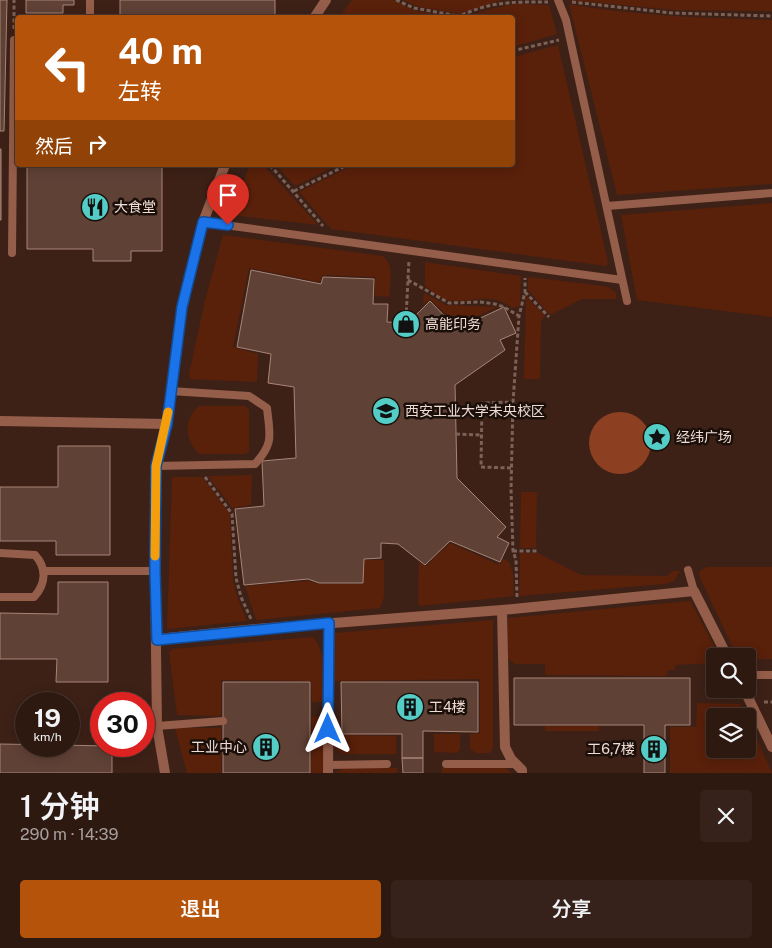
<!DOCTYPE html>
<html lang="zh">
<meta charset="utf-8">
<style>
body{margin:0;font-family:"Public Sans","Noto Sans SC",sans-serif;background:#36221a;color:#f1f3f6;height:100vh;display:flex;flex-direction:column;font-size:19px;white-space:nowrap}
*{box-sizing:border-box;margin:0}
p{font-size:16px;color:#a7a09f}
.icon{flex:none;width:28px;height:28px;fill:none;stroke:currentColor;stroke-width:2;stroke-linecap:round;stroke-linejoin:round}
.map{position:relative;height:773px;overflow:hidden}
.drawer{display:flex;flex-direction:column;background:#2e1911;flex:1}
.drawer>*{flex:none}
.top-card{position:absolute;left:15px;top:15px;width:500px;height:152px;border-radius:5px;box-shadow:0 2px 12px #0003,0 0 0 1px #493831;background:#b45309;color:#fff;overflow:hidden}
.fabs{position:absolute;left:706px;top:648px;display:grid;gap:10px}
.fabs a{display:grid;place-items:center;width:50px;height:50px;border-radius:5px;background:#2e1911;box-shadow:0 2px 12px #0003,0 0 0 1px #493831;font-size:25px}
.speed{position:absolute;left:15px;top:692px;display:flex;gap:10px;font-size:25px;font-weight:700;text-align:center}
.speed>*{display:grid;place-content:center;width:65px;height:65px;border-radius:50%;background:#2e1911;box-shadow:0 2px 12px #0003,0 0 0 1px #493831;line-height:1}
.speed small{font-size:12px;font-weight:400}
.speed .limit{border:8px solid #d22;background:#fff;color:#111}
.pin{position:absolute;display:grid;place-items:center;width:42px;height:42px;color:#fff;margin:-51px -21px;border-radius:50% 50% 50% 0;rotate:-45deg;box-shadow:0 0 5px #0007}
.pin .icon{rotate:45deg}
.me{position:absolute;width:55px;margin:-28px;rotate:0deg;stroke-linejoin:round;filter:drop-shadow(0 0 4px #0008)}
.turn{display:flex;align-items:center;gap:18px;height:105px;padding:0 20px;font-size:22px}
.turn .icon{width:65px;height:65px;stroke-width:2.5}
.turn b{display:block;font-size:35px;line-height:42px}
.then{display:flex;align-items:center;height:48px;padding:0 20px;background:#0003;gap:10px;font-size:19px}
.round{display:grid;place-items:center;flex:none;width:52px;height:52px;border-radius:5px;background:#36221a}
.headline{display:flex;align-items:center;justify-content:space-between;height:85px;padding:0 20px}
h1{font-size:30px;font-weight:600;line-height:38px}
.primary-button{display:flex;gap:10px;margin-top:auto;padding:10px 20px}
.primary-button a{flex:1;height:58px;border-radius:5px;background:#b45309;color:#fff;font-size:20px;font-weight:600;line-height:58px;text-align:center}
.primary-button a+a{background:#36221a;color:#f1f3f6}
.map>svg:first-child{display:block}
</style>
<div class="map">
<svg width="772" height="773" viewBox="0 0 772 773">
<rect width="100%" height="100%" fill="#3d2117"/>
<!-- green -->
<path fill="#59200a" d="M352 0H393L413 10 453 17H339Z
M403 0H502L459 14 419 7Z
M568 0H772V11L675 10Z
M515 4 549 5 557 34 513 47 512 18 465 17 490 9Z
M569 4C637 16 704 18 772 20V184L617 195Z
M558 45 608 262 606 266 331 229 299 192 353 165H512L513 57Z
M250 165H263L318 225 231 215Z
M276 165H338L295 186Z
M772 203V317L637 300 621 215Z
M223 235 383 256C395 265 390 284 389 297L375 296V277L323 275 319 282 249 268 233 347 258 354 257 382 190 379 189 374 205 300Z
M425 262 521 276 520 306 513 308C486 290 473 305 448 300 439 298 432 291 425 286Z
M528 277 604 286 610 288 616 293V299H582L550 315 528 290Z
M424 293 446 305 498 307 457 325 430 299 423 305Z
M526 296 545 316 541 322 540 379H524Z
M199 406H245L249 410V452L245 454H199C185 440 183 419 199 406Z
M252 475 251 505 232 508 208 476Z
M172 477H202L230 514 233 580 238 599 247 621 167 629Z
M521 492H537L536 548H520Z
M450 543 499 565 503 559 509 562 513 574 514 596 420 606 418 603 419 562 426 566Z
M520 553H538L581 575 667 576 673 571H680L674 581 665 584 519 596Z
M364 560H384V597L380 608 256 620 245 586 308 581 319 584H363Z
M707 567H772V659H748V656L736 654 700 578 699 571Z
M690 601 719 655 715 656V663L675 665V670H668L667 676 545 675V664H515L507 658 508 618Z
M493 620V748L490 753H476L470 749V734L480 733V679L334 681V633Z
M311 637 315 639C327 657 324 681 324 702H312L311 681 221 680V716L177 715 169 653 172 649Z
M697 703 739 704 746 716H715V749H748V719L772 773H670V727H696Z
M325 716V773H311L312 717Z
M333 726H340V735L396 736V754H342L334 748Z
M545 726H599V731H545Z
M175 728H221V773H187Z
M434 734H460V749L457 753 434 752Z
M344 768H397V773H335Z
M442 768H505L512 773H442Z"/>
<!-- water -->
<path fill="#8d3f21" d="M589 443a31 31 0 1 1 62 0a31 31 0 1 1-62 0Z"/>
<!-- building -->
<path fill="#604136" stroke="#a88578" d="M0 0H7L4 131H0Z
M26 0H74V5H63V13H26Z
M120 0H275V17H120Z
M0 149H1V220H0Z
M27 165H162V251H131V261H93V249H27Z
M251 270 321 284 323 277 374 279 373 304H388L387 322 408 323 430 301 457 329 504 307 516 333 500 340 505 350 455 385 457 478 506 527 497 537 509 543 500 562 450 541 425 565 398 544 381 543V558L364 559 363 583H319L308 579 244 585 235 509 264 506 262 461 296 458 294 387 268 383 271 354 237 347Z
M58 446H110V555H56V541H0V487H58Z
M58 582H108V682H56L57 659H0V613L58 614Z
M514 678H690V725H665V773H644V725H514Z
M223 682H310V773H223Z
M341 682H478V732L423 731V758H402V734H342Z
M0 744 112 746V773H0Z
M402 758H423V773H403Z"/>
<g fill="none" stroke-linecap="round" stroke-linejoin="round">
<!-- path -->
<path stroke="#7b6158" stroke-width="3" stroke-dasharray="4 2.5" stroke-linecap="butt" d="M396 0 414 8 458 16
M572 2 672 13 772 16
M456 18C489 1 513 2 548 2
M14 29V0
M512 51 559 40
M270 165 323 226
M294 191 347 165
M408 280 449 303 480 302 495 304 504 307 519 316
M525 292 549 317
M406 318 409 260
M456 434 481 435
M511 468 481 467 482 403 513 402
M205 477 232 514 236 578 241 597 251 619
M513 551H539
M517 597 516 560 513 551 511 489 513 402 519 316 525 292V278
M764 702H772"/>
<!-- service -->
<path stroke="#955e4a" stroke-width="8" d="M558 0 566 20 627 301
M90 18V0
M607 206 772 193
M203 222 622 280
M12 253 14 40H18
M156 466 255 464C274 443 270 436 267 408L249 396 170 391
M0 553 35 555C47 568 46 584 34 597H0
M688 570 694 591
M43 571H155
M748 675H772
M157 726 223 721
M446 764H517
M328 765 387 764"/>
<!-- minor -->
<path stroke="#955e4a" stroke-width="10" d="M314 18 326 0
M0 421 167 424
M502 610 505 747 511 759 522 770V773
M157 639 256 629 502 610 694 591 727 656
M744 689 772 747
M165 773 157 726 155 571 156 466 167 424 182 307 203 222 225 165
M328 773 329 623"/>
</g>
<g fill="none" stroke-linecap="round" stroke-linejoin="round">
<!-- route casing -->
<g stroke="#114b97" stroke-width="12">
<path id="route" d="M228 225 203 222 182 307 167 424 156 466 155 571 157 640 329 623 328 729"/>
</g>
<!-- route -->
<use href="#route" stroke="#1a73e8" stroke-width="9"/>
<!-- slow -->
<path stroke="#f59e0b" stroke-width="9" d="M155 556 156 466 168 412"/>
</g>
<!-- icons -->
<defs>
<g id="restaurant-disc" transform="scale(1.4375)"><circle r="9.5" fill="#54cdc7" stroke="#1b0f0a"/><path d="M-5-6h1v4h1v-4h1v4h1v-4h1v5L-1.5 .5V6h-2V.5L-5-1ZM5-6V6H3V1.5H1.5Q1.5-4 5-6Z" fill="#111"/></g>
<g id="shop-disc" transform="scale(1.4375)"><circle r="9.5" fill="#54cdc7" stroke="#1b0f0a"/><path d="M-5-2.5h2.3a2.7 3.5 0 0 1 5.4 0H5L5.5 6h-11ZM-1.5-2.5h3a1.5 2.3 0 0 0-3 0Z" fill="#111"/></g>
<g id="university-disc" transform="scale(1.4375)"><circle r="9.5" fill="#54cdc7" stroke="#1b0f0a"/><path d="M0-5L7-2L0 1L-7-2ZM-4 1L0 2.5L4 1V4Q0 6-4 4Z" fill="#111"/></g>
<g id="sight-disc" transform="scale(1.4375)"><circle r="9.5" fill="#54cdc7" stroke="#1b0f0a"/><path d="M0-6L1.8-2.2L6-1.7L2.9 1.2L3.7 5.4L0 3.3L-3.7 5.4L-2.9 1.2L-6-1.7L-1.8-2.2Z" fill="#111"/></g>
<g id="building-disc" transform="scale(1.4375)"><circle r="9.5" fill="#54cdc7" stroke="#1b0f0a"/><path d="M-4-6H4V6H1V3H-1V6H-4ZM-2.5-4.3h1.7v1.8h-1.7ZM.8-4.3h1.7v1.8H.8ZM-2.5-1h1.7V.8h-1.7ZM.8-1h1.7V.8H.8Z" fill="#111"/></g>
</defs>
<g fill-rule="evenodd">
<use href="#restaurant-disc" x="95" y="207"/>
<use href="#shop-disc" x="406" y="324"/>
<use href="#university-disc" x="386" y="411"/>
<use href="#sight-disc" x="657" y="437"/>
<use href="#building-disc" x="410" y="707"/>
<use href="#building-disc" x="266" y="747"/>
<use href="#building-disc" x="654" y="749"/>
</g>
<g text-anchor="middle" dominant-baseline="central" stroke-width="5" stroke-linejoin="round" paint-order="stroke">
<!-- poi labels -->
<g font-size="14" fill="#f0dcd5" stroke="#1b0f0a" text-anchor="start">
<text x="114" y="207">大食堂</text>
<text x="425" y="324">高能印务</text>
<text x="405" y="411">西安工业大学未央校区</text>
<text x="676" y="437">经纬广场</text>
<text x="429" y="707">工4楼</text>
<text x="247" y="747" text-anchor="end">工业中心</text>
<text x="635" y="749" text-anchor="end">工6,7楼</text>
</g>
</g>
</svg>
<div class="fabs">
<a><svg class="icon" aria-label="search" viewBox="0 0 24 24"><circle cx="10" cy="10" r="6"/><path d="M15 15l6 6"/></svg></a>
<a><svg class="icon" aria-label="layers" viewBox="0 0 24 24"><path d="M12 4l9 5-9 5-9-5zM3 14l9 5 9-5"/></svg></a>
</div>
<div class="speed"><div>19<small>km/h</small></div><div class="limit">30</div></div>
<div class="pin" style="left:228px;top:225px;background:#d93025"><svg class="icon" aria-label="arrive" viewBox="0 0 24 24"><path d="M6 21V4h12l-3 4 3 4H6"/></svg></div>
<svg class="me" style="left:328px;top:729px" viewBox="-20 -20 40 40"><path d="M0-17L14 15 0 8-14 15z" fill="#1a73e8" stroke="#fff" stroke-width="4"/></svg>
<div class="top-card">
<div class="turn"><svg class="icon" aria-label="left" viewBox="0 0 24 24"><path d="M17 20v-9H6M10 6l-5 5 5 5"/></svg><div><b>40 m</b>左转</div></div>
<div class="then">然后<svg class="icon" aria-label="right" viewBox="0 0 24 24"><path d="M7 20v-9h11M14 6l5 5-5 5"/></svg></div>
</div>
</div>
<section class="drawer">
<div class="headline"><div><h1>1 分钟</h1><p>290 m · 14:39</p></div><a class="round"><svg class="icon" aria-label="close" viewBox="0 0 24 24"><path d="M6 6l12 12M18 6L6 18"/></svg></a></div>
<div class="primary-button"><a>退出</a><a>分享</a></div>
</section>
